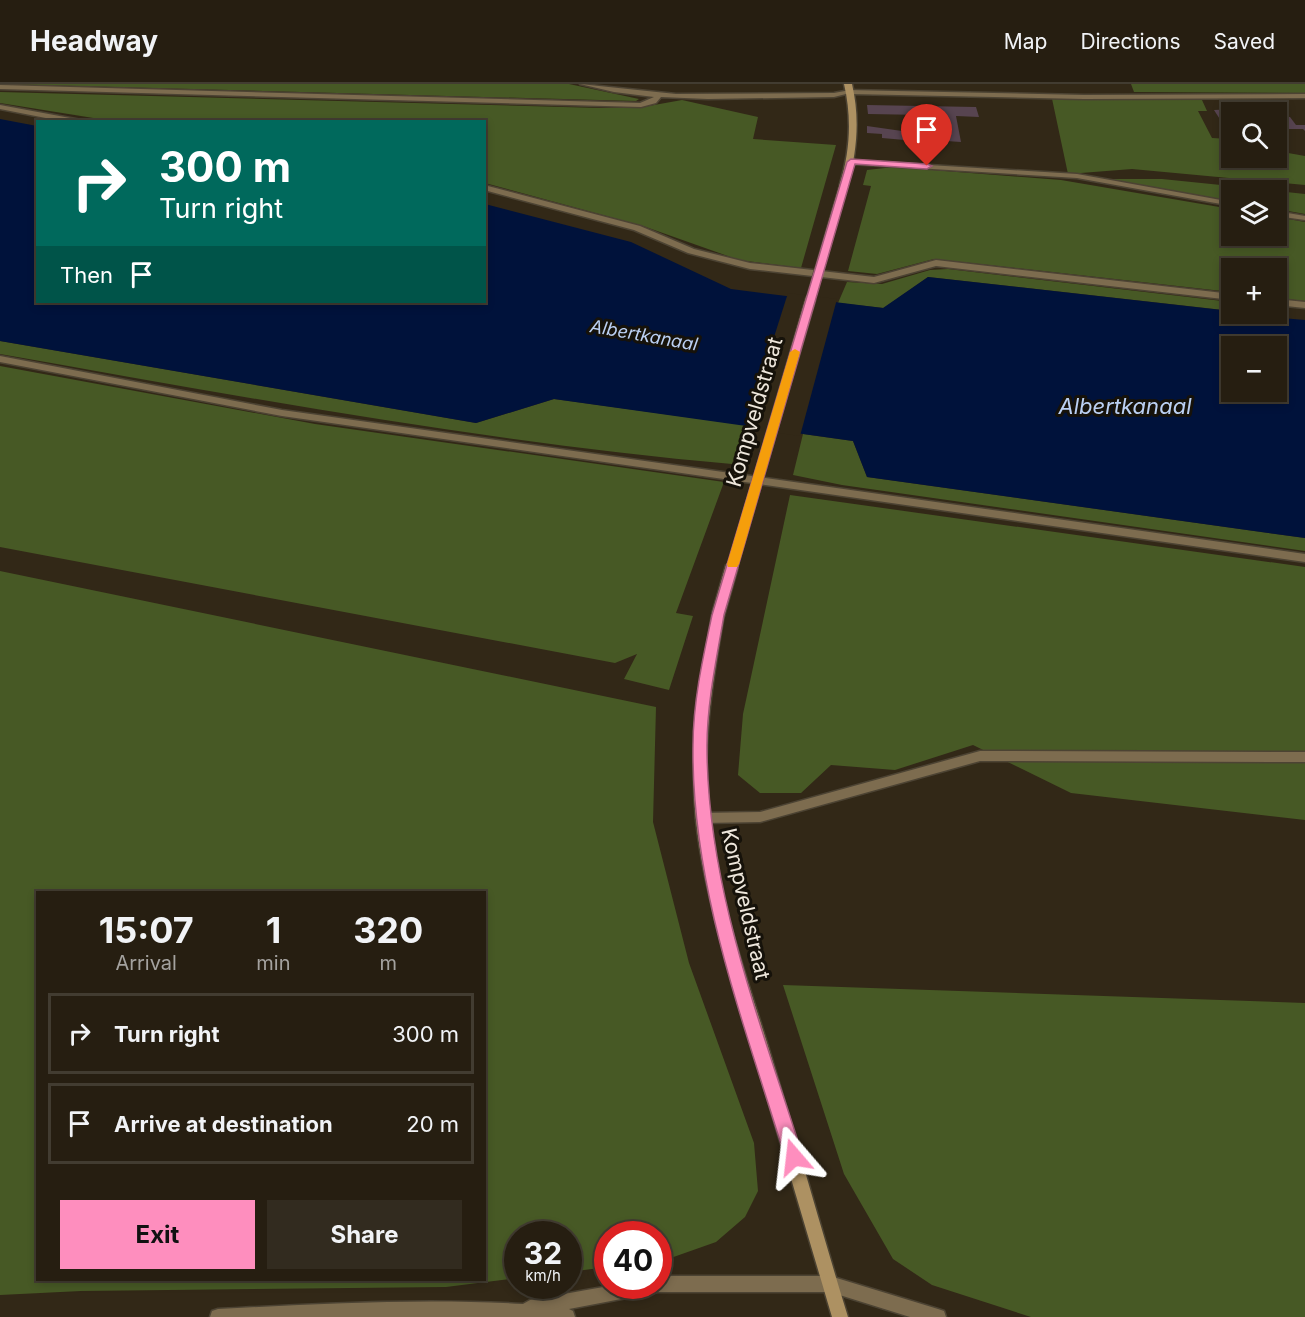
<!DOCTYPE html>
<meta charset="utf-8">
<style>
body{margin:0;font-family:Inter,sans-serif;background:#322b1f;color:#f1f3f6;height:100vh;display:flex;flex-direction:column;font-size:22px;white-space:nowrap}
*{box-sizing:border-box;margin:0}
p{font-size:20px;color:#a4a29f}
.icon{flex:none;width:33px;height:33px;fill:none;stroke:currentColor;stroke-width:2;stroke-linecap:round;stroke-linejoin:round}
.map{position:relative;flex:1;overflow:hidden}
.sheet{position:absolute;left:36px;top:807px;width:450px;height:390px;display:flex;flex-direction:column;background:#261e11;border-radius:0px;box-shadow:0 3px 9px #0003,0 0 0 2px #423c31}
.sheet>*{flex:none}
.hud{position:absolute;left:36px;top:36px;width:450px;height:183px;border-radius:0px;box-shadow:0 3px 9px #0003,0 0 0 2px #423c31;background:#00695c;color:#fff;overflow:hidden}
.buttons{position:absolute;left:1221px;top:18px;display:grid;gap:12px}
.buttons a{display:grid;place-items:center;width:66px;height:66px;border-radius:0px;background:#261e11;box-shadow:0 3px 9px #0003,0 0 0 2px #423c31;font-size:30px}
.speed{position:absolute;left:504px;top:1137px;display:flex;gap:12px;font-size:30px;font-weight:700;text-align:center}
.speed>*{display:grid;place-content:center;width:78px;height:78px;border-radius:50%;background:#261e11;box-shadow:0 3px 9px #0003,0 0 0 2px #423c31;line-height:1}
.speed small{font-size:15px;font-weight:400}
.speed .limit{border:9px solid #d22;background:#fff;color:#111}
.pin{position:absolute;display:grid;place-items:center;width:51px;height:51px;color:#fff;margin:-62px -26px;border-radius:50% 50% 50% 0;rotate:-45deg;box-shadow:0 0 6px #0007}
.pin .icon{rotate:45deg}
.me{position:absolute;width:66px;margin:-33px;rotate:343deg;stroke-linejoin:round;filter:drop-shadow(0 0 4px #0008)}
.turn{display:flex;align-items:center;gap:21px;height:126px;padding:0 24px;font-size:27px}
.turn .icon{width:78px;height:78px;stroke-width:2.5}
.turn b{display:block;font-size:42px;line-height:51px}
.then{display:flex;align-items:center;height:57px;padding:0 24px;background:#0003;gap:12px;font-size:22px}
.eta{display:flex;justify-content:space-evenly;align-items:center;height:102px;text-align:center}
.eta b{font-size:36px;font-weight:700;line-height:42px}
.cta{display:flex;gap:12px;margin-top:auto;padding:12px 24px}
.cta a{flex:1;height:69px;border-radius:0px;background:#fe8ebe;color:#111;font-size:24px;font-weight:700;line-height:69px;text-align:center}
.cta a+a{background:#322b1f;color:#f1f3f6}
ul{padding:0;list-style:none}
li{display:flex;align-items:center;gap:18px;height:81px;margin:0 12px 9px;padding:0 12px;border:3px solid #423c31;border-radius:0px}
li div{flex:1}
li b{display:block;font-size:22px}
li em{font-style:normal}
header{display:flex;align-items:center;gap:36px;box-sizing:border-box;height:84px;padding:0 30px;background:#261e11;border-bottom:2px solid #423c31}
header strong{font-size:28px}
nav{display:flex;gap:33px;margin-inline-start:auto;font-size:21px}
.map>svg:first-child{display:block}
</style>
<header>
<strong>Headway</strong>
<nav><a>Map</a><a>Directions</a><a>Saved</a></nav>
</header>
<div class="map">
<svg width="1305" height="1233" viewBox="0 0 1305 1233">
<rect width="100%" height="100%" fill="#322817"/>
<!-- green -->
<path fill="#475925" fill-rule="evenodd" d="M0 0H569L639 15 636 17Z
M1131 0H1305V9L1134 8Z
M0 8 600 24 643 23 682 16 758 33 753 55 836 61 801 184 739 176 643 142 485 99 484 38 112 37 0 19Z
M1051 10 1202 16 1207 27H1198L1212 54 1231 55 1232 74H1276L1277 67 1305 72V101L1132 85 1068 90Z
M894 83 1061 96 1231 125 1232 152H1276L1277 133 1305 138V217L1277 214 1276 184H1232L1231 208 934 175 877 190 848 187 871 102 863 101 867 86Z
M1109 95H1162L1270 106H1232L1231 117Z
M1277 107 1305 110V130L1277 125Z
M948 185 1231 218 1232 227 928 193 884 224 838 219 847 198 882 200 930 186Z
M0 257 476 339 554 315 745 341 732 380C486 358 243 313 0 270Z
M0 282 315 340 724 398 676 529 693 532 669 606 624 595 637 570 615 579 0 463Z
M803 350 853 357 867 393 1305 454V467L842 401 793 391Z
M790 411 1305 483V736L1071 709 973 661 895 686 831 681 801 709H760L738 691 743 630Z
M0 487 656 623 653 738 689 879 754 1059 758 1107 745 1133 716 1158 665 1176 659 1177 658 1150H608L607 1183 569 1188 568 1150H518L517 1194 446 1203 81 1207 0 1211ZM38 808H484V1196H38Z
M783 901 1305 919V1233H1031L932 1201 893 1175 844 1090Z"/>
<!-- water -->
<path fill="#00123b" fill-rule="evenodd" d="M0 35 37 42 38 218H484L485 120 631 158 731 205 883 224 928 193 1231 227 1232 230 1305 236V454L867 393 853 357 554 315 476 339 0 257ZM1232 262H1276V308H1232Z"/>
<!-- pier -->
<path fill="#322817" d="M788 209 837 215 800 352 745 344Z"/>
<!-- building -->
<path fill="#574450" d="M867 21 976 23 979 33 956 32 961 58 931 56 924 31 868 30Z
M1235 25 1253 28H1232L1230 51 1214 26Z
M1276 32 1290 33 1296 41H1305V47L1303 45H1280L1276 41Z
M867 42 916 49V57L882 54V50L867 49Z"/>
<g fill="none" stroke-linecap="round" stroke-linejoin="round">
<!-- lane casing -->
<g stroke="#4c4333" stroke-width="3">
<path id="lane" d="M580 0 676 10 834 9 850 6 854 8 834 13 708 15 661 13 656 19 641 23 0 5V1L640 19 654 13 614 8Z
M0 21 81 36 84 38H66L0 25Z
M848 76 1077 90 1232 118V122L1077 94 851 80 847 78Z
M484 101 640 142 694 165 750 179 874 193 936 176 1232 210V216L936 182 874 199 750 185 688 169 634 146 484 106Z
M1276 127 1305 132V136L1276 132Z
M1276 215 1305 218V224L1276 221Z
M0 272 282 326 1305 470V478L282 332 0 278Z
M980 667 1305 668V678L980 677 760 738 702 739 697 738 696 734 697 730 702 729 760 728Z"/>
</g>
<!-- street casing -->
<g stroke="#4c4333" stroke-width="3">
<path id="street" d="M847 6 1084 11 1305 10V14L1084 15 850 10H847Z
M658 1192H830L938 1225 944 1227 946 1233H910L830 1208H658L569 1225 573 1227 575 1233H210L212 1227 218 1225C320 1220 421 1214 523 1220L530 1216 609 1202H658Z"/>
</g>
<!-- secondary casing -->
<g stroke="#4c4333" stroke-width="3">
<path id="secondary" d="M844 0H852C860 34 857 67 848 100L844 102 840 100C850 67 852 34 844 0Z
M718 527 724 531C712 598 701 666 709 734 717 811 744 885 767 959 795 1050 820 1142 848 1233H832L718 848C709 811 700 774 696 736 689 667 700 598 712 531Z"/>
</g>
<!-- lane -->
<use href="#lane" fill="#7d6c4f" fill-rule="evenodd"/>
<!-- street -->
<use href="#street" fill="#7d6c4f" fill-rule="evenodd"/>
<!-- secondary -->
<use href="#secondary" fill="#ad9162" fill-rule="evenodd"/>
<!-- secondary-bridge-far2 casing -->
<g stroke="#4c4333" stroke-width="10" stroke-linecap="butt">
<path id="secondary-bridge-far2" d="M810 216 844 100"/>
</g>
<!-- secondary-bridge-far1 casing -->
<g stroke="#4c4333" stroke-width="12" stroke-linecap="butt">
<path id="secondary-bridge-far1" d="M732 484 811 214"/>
</g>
<!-- secondary-bridge casing -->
<g stroke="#4c4333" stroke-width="15" stroke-linecap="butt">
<path id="secondary-bridge" d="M718 531 732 482"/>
</g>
<!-- secondary-bridge-far2 -->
<use href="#secondary-bridge-far2" stroke="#ad9162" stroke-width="8"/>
<!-- secondary-bridge-far1 -->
<use href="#secondary-bridge-far1" stroke="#ad9162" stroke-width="10"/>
<!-- secondary-bridge -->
<use href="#secondary-bridge" stroke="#ad9162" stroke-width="12"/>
</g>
<!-- route -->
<path fill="#fe8ebe" stroke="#a55c7c" stroke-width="1.5" d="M851 75 927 80 932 82 927 85 855 80 724 531C717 573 707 618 707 662 707 804 761 939 803 1073L800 1079 794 1082 787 1079 785 1073C744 939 691 803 693 661 693 618 703 573 712 531L847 78Z"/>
<!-- slow -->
<path fill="#f59e0b" d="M795 265 800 268 739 480 737 483H728L727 480 790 268Z"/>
<g text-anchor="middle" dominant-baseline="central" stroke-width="6" stroke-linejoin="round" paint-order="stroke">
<!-- far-water labels -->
<g font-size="18" font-style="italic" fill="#bbd0f3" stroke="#16120a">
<text transform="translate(644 251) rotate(10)">Albertkanaal</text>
</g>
<!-- street labels -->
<g font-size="21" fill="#eee7dc" stroke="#16120a">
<text transform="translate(754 328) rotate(-74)">Kompveldstraat</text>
<text transform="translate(746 820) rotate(77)">Kompveldstraat</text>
</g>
<!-- water labels -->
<g font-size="22" font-style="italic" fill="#bbd0f3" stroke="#16120a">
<text x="1125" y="322">Albertkanaal</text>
</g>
</g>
</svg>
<div class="buttons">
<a><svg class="icon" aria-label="search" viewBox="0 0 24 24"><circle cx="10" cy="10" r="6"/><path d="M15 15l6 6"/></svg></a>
<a><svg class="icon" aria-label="layers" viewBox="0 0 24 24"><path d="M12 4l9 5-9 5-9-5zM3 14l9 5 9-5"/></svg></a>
<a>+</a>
<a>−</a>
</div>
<div class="speed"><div>32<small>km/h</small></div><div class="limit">40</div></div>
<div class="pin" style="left:927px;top:82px;background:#d93025"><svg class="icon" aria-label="arrive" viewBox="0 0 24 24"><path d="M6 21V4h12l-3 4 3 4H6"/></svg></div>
<svg class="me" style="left:794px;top:1073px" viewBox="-20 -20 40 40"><path d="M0-17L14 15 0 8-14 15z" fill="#fe8ebe" stroke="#fff" stroke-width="4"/></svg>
<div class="hud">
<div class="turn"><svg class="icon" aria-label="right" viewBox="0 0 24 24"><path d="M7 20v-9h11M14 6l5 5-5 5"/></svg><div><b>300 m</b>Turn right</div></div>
<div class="then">Then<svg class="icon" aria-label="arrive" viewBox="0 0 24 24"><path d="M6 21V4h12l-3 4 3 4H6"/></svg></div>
</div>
<section class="sheet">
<div class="eta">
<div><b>15:07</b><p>Arrival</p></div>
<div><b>1</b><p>min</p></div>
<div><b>320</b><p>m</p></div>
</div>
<ul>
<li><svg class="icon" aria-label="right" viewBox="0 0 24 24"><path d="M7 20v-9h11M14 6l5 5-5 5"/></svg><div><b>Turn right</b></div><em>300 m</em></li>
<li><svg class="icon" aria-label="arrive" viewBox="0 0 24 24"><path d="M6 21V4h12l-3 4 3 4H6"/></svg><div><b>Arrive at destination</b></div><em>20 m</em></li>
</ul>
<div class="cta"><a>Exit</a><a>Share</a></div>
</section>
</div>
